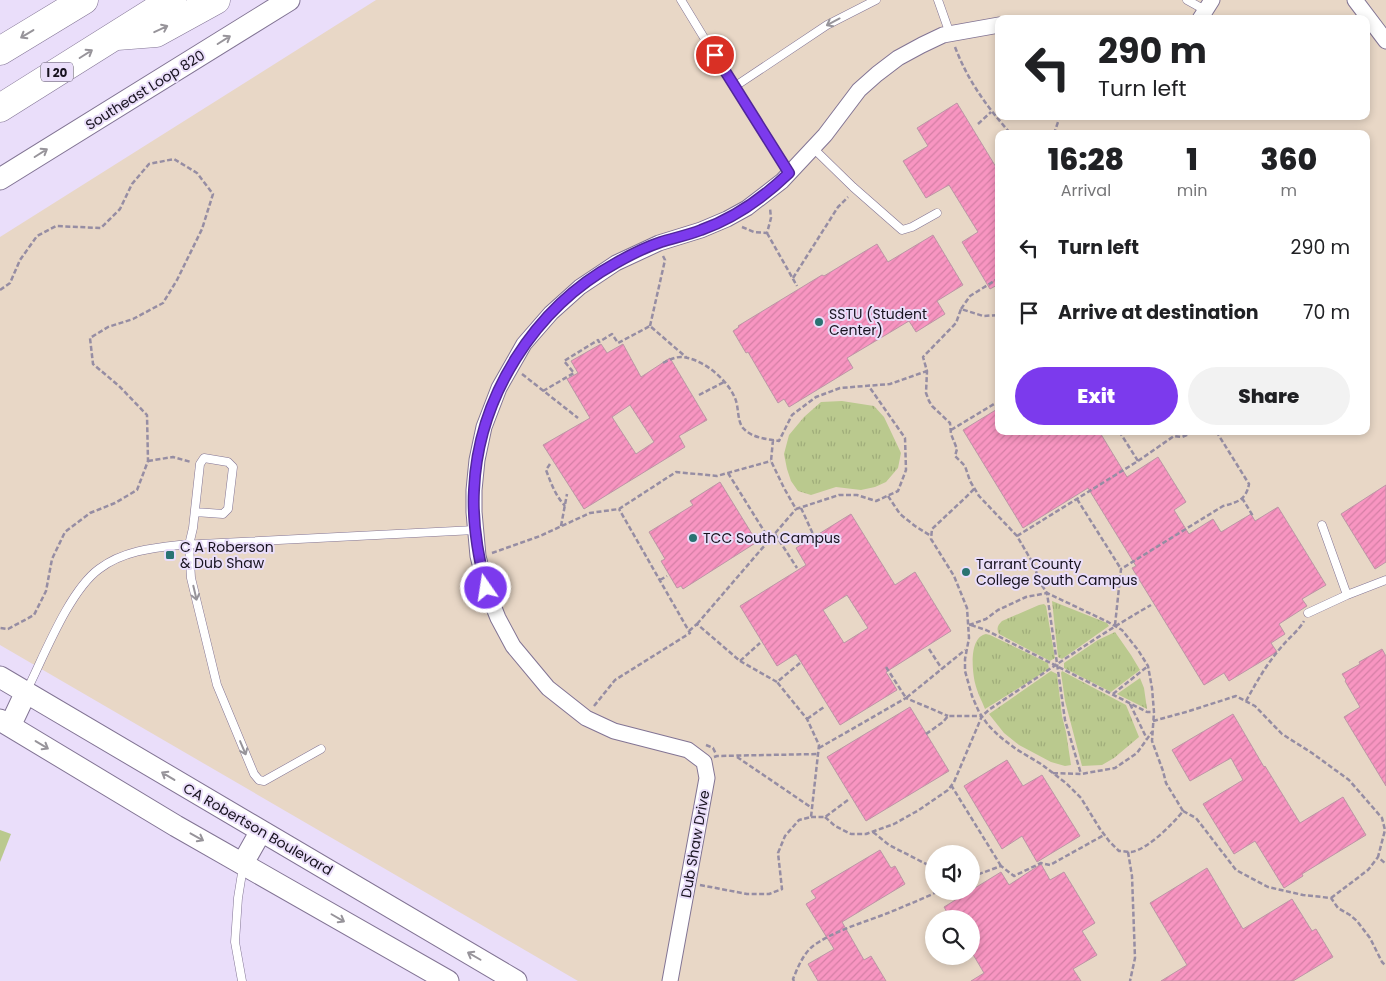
<!DOCTYPE html>
<style>
body{margin:0;font-family:Poppins,sans-serif;background:#f2f2f2;color:#202124;height:100vh;display:flex;flex-direction:column;font-size:19px;white-space:nowrap}
*{box-sizing:border-box;margin:0}
p{font-size:16px;color:#757577}
.icon{flex:none;width:28px;height:28px;fill:none;stroke:currentColor;stroke-width:2;stroke-linecap:round;stroke-linejoin:round}
.map{position:relative;flex:1;overflow:hidden}
.side{position:absolute;left:995px;top:130px;width:375px;height:305px;display:flex;flex-direction:column;background:#fff;border-radius:10px;box-shadow:0 2px 8px #0003}
.side>*{flex:none}
.hud{position:absolute;left:995px;top:15px;width:375px;height:105px;border-radius:10px;box-shadow:0 2px 8px #0003;background:#fff;color:#202124;overflow:hidden}
.buttons{position:absolute;left:925px;top:845px;display:grid;gap:10px}
.buttons a{display:grid;place-items:center;width:55px;height:55px;border-radius:50%;background:#fff;box-shadow:0 2px 8px #0003;font-size:25px}
.pin{position:absolute;display:grid;place-items:center;width:42px;height:42px;color:#fff;margin:-21px;border:2px solid #fff;border-radius:50%;box-shadow:0 1px 5px #0007}
.me{position:absolute;width:55px;margin:-28px;rotate:347deg;stroke-linejoin:round;filter:drop-shadow(0 0 4px #0008)}
.turn{display:flex;align-items:center;gap:18px;height:105px;padding:0 20px;font-size:22px}
.turn .icon{width:65px;height:65px;stroke-width:2.5}
.turn b{display:block;font-size:35px;line-height:42px}
.eta{display:flex;justify-content:space-evenly;align-items:center;height:85px;text-align:center}
.eta b{font-size:30px;font-weight:800;line-height:35px}
.button{display:flex;gap:10px;margin-top:auto;padding:10px 20px}
.button a{flex:1;height:58px;border-radius:30px;background:#7c3aed;color:#fff;font-size:20px;font-weight:800;line-height:58px;text-align:center}
.button a+a{background:#f2f2f2;color:#202124}
ul{padding:0;list-style:none}
li{display:flex;align-items:center;gap:15px;height:65px;padding:0 20px}
li div{flex:1}
li b{display:block;font-size:19px}
li em{font-style:normal}
.map>svg:first-child{display:block}
</style>
<div class="map">
<svg width="1386" height="981" viewBox="0 0 1386 981">
<defs>
<pattern id="grass-tufts" width="24" height="20" patternUnits="userSpaceOnUse" patternTransform="scale(1.25)"><rect width="24" height="20" fill="#bac98e"/><path d="M3 7l-1-3M5 7V3M7 7l1-3M15 17l-1-3M17 17v-4M19 17l1-3" fill="none" stroke="#9fac7a"/></pattern>
<pattern id="building-hatch" width="6" height="6" patternUnits="userSpaceOnUse" patternTransform="scale(1.25)"><rect width="6" height="6" fill="#f895c1"/><path d="M-1 1l2-2M0 6l6-6M5 7l2-2" fill="none" stroke="#d47fa5"/></pattern>
</defs>
<rect width="100%" height="100%" fill="#eadefa"/>
<!-- education -->
<path fill="#e8d7c6" fill-rule="evenodd" d="M376 0H1386V981H578L0 645V237ZM999 19H1366V116H999ZM999 134H1366V431H999ZM934 854H971V891H934ZM934 919H971V956H934Z"/>
<!-- grass -->
<path fill="url(#grass-tufts)" d="M842 401 874 406 884 417 901 453 898 468 886 482 875 487 861 490 836 487 811 495 798 491 791 481 787 469 784 454 789 435 804 417 821 402Z
M1052 601 1107 623 1109 626 1062 659 1058 657Z
M1044 604 1046 606 1055 658 1050 661 999 634C996 628 998 625 1002 621L1039 605Z
M1115 632 1131 655 1140 670 1111 692 1064 668V663L1098 640Z
M986 634 990 635 1048 663 1049 669 985 709C982 701 977 692 975 683 972 670 969 637 986 634Z
M1051 671 1057 674 1062 716 1066 732 1071 765 1065 766 1051 762 1019 745 1004 733 989 714Z
M1062 671 1126 705 1139 737 1114 758 1102 765 1082 766 1065 701 1061 673Z
M1140 678 1144 688 1147 709 1117 694Z"/>
<!-- pitch -->
<path fill="#bac98e" d="M0 830 11 834 0 862Z"/>
<!-- building -->
<path fill="url(#building-hatch)" stroke="#bc96a6" fill-rule="evenodd" d="M957 103 999 172V284L990 289 962 242 978 232 949 185 926 198 903 161 928 146 917 128Z
M933 235 963 285 937 301 945 314 916 332 909 321 847 358 853 368 789 407 784 399 778 403 748 352 746 353 733 331 739 327 738 326 822 275 824 276 877 244 888 262Z
M601 344 607 353 623 344 641 377 670 358 707 420 679 436 685 447 584 509 543 445 590 418 567 379 578 373 571 361ZM630 405 654 442 636 454 612 417Z
M999 408V431H1099L1127 477 1158 457 1186 502 1174 510 1189 534 1213 519 1221 532 1251 514 1255 521 1278 507 1326 585 1302 599 1307 606 1279 624 1285 634 1271 643 1277 652 1229 681 1224 673 1204 685 1132 568 1136 566 1088 488 1023 528 963 430Z
M720 482 757 542 683 589 681 586 677 588 661 561 665 559 649 532 693 505 690 501Z
M1386 485V562L1375 569 1341 514Z
M851 514 895 585 915 572 951 631 886 672 897 690 840 725 796 654 777 666 740 606 806 565 796 548ZM847 595 868 628 844 643 823 610Z
M1382 649 1386 656V786L1344 717 1360 707 1345 681 1346 680 1342 674 1360 664 1359 662Z
M910 707 949 771 866 821 827 757Z
M1233 714 1264 767 1265 766 1300 823 1343 797 1366 835 1302 874 1303 876 1284 888 1255 841 1234 854 1203 804 1243 780 1231 758 1190 781 1172 750Z
M1007 760 1023 786 1042 775 1080 836 1037 862 1022 836 1002 849 964 786Z
M880 850 891 868 895 866 905 884 842 922 864 960 871 956 886 981H818L808 964 834 949 806 904 816 898 811 891Z
M1041 864 1050 880 1064 872 1095 923 1082 931 1097 955 1073 969 1081 981H971L984 973 971 951V919H951L944 907 1001 872 1009 885Z
M1207 868 1243 929 1292 899 1312 931 1316 929 1333 957 1293 981H1161L1187 965 1150 903Z"/>
<g fill="none" stroke-linecap="round" stroke-linejoin="round">
<!-- lane casing -->
<g stroke="#827494" stroke-width="9">
<path id="lane" d="M681 0 734 87 789 173
M938 0 950 34
M1187 0 1205 10
M734 87 827 25 876 0
M813 148 853 187 902 230 912 227 937 213
M195 512 223 514 228 509 233 467 228 462 204 458 200 464 193 528 189 545 191 578 217 685 254 774 259 780 264 781 321 749
M1322 525 1347 595 1386 580
M1308 613 1347 595
M27 690C44 656 69 591 99 569 123 551 152 548 180 545L475 530
M242 981 235 942 238 898 243 867"/>
</g>
<!-- street casing -->
<g stroke="#827494" stroke-width="17">
<path id="street" d="M1355 0 1386 41
M1200 19 1212 0
M670 981 707 778 704 762 688 750 614 731 586 718 548 688 513 646 498 618 486 588 478 556 474 512V490L477 460 484 427 499 388 524 344 551 313 580 287 616 263 659 243 701 230 727 219 747 208 782 181 825 135 859 90 877 74 898 58 922 45 943 35 999 25"/>
</g>
<!-- secondary casing -->
<g stroke="#827494" stroke-width="23">
<path id="secondary" d="M0 179 289 0
M0 677 516 981
M0 720 176 826 448 981
M10 726 26 692
M243 863 261 831"/>
</g>
<!-- highway casing -->
<g stroke="#827494" stroke-width="29">
<path id="highway" d="M117 36 156 33 216 0
M0 51 84 0
M0 108 172 0"/>
</g>
<!-- path -->
<path stroke="#968da3" stroke-width="2.5" stroke-dasharray="5 2.5" stroke-linecap="butt" d="M955 47C968 81 987 107 1011 134
M978 124 991 112
M1054 134 1060 116
M742 227 754 232 767 233 771 218 770 208
M767 233 797 286
M793 278 838 207 848 197
M0 290 10 283 20 260 37 236 56 226 101 228 120 209 132 184 149 164 174 159 197 173 213 194 202 229 177 280 163 303 133 319 108 327 90 338 93 364 119 386 147 415 148 461 137 490 115 503 90 513 65 532 52 559 46 591 34 615 8 629 0 628
M961 309 970 296 999 278
M650 326 665 260 663 256
M663 363C669 360 674 357 681 357 702 358 727 379 735 398 739 407 737 421 743 428 752 438 766 439 779 441L792 415 816 397 840 388 890 384 927 371
M522 374 578 418
M543 391 574 373 564 361 598 340 599 342 612 334 618 343 650 326 687 358
M699 395 724 382
M951 430 999 401
M773 440 771 461 784 488 796 509 839 495H857L876 501 898 491 906 470 905 438 868 385
M148 461 173 457 191 462
M1138 461 1174 436 1182 437 1196 431
M550 464 546 470C551 483 555 495 565 506
M728 473 769 539
M974 489 965 498 932 529 931 539 954 576 967 608 969 638 965 659V671L972 696 979 712 988 725 999 736 1016 749 1041 764 1066 783 1081 798 1100 829 1109 841 1119 851C1123 851 1127 852 1131 852 1147 850 1173 824 1183 811L1166 783 1163 771 1152 741 1154 712 1152 688 1148 666 1138 650 1122 630 1108 622 1047 593 1039 581 1034 565 1017 536 979 496 970 481 965 466 955 456 957 449 951 434 950 423 932 406 929 401 926 393 927 371 923 357 956 323 961 309 983 316 999 315
M888 496 900 514 915 526 931 536
M1242 498 1253 516
M1077 499 1121 569
M801 508 813 534
M561 526 567 494
M775 534 797 568
M1017 536 1138 461 1119 431
M492 553 540 536 590 513 619 509 676 472 717 476 771 461
M660 580 667 576
M697 624 796 509
M969 625 986 619 998 610 1026 597 1047 593 1065 720 1081 774
M971 625 986 630 1147 712H1154
M1115 625 1121 569 1223 506C1238 502 1246 500 1249 484L1216 431
M689 631 697 624 740 661 760 643
M929 649 942 669
M740 661 777 682 800 663
M886 667 906 698 965 650
M1113 694 1148 666
M1246 701C1257 681 1268 662 1283 645 1290 637 1299 630 1304 621
M1130 704 1147 739
M594 706 615 680 690 633 619 509
M807 719 824 707
M1153 721 1186 712 1236 696 1255 706 1282 734 1312 753 1349 780 1382 818 1385 830 1378 857 1386 864
M926 734 943 722 948 716H982
M706 745 713 748 716 754
M819 748 906 698 948 716
M714 757 717 756 818 754
M737 757 812 808
M1053 773 1081 774 1115 768 1137 753 1152 732
M951 785 1001 866
M1183 811 1196 818 1236 870 1268 887 1303 895 1331 898 1338 908 1350 915 1357 921 1370 938 1382 962 1386 966
M811 817H825L848 800
M825 817 835 826 851 834H866L894 824 919 810 948 790 954 782 982 716 990 709C1043 674 1095 637 1151 605
M873 832 889 845 934 868
M1128 852 1132 876 1135 958 1130 981
M971 877 1001 866 1014 876 1041 863 1050 865 1104 835
M700 885 747 894H769L782 889 778 853 785 836 799 820 811 817 819 745 807 719 777 682
M1331 898 1368 870 1378 857
M794 981 793 979C798 967 803 954 813 946 833 931 865 922 888 913 905 906 922 899 939 891"/>
<!-- lane -->
<use href="#lane" stroke="#fff" stroke-width="8"/>
<!-- street -->
<use href="#street" stroke="#fff" stroke-width="15"/>
<!-- secondary -->
<use href="#secondary" stroke="#fff" stroke-width="21"/>
<!-- highway -->
<use href="#highway" stroke="#fff" stroke-width="28"/>
</g>
<!-- one-way arrows -->
<defs><path id="oneway-shaft" d="M-6 0H5M1.5-3L5.5 0L1.5 3" fill="none" stroke-width="1.6" stroke-linecap="round" stroke-linejoin="round" transform="scale(1.25)"/></defs>
<g stroke="#97949a">
<use href="#oneway-shaft" transform="translate(833 22) rotate(152)"/>
<use href="#oneway-shaft" transform="translate(161 29) rotate(-25)"/>
<use href="#oneway-shaft" transform="translate(27 34) rotate(149)"/>
<use href="#oneway-shaft" transform="translate(224 40) rotate(-32)"/>
<use href="#oneway-shaft" transform="translate(86 54) rotate(-32)"/>
<use href="#oneway-shaft" transform="translate(41 153) rotate(-32)"/>
<use href="#oneway-shaft" transform="translate(195 593) rotate(77)"/>
<use href="#oneway-shaft" transform="translate(42 745) rotate(31)"/>
<use href="#oneway-shaft" transform="translate(243 748) rotate(67)"/>
<use href="#oneway-shaft" transform="translate(168 776) rotate(-149)"/>
<use href="#oneway-shaft" transform="translate(197 837) rotate(29)"/>
<use href="#oneway-shaft" transform="translate(338 918) rotate(30)"/>
<use href="#oneway-shaft" transform="translate(474 956) rotate(-150)"/>
</g>
<g fill="none" stroke-linecap="round" stroke-linejoin="round">
<!-- route casing -->
<g stroke="#51269a" stroke-width="12">
<path id="route" d="M486 588C478 556 472 524 474 490 478 397 534 308 616 263 630 255 646 247 661 242 674 238 688 235 701 230 735 218 763 198 789 173L715 55"/>
</g>
<!-- route -->
<use href="#route" stroke="#7c3aed" stroke-width="9"/>
</g>
<!-- markers -->
<g fill="#297372" stroke="#eadefa" stroke-width="2">
<circle cx="819" cy="322" r="5"/>
<circle cx="693" cy="538" r="5"/>
<rect x="165" y="550" width="10" height="10" rx="2.5"/>
<circle cx="966" cy="572" r="5"/>
</g>
<g text-anchor="middle" dominant-baseline="central" stroke-width="4" stroke-linejoin="round" paint-order="stroke">
<!-- shield labels -->
<rect fill="#eadefa" stroke="#564f60" stroke-width="1" x="41" y="62.5" width="32" height="19" rx="4"/>
<g font-size="12" font-weight="bold" fill="#17121e">
<text x="57" y="72">I 20</text>
</g>
<!-- street labels -->
<g font-size="14" fill="#17121e" stroke="#eadefa">
<text transform="translate(145 90) rotate(-32)">Southeast Loop 820</text>
<text transform="translate(258 829) rotate(30)">CA Robertson Boulevard</text>
<text transform="translate(695 844) rotate(-80)">Dub Shaw Drive</text>
</g>
<!-- poi labels -->
<g font-size="14" fill="#17121e" stroke="#eadefa" text-anchor="start">
<text x="829" y="314">SSTU (Student<tspan x="829" dy="16">Center)</tspan></text>
<text x="703" y="538">TCC South Campus</text>
<text x="180" y="547">C A Roberson<tspan x="180" dy="16">&amp; Dub Shaw</tspan></text>
<text x="976" y="564">Tarrant County<tspan x="976" dy="16">College South Campus</tspan></text>
</g>
</g>
</svg>
<div class="buttons">
<a><svg class="icon" aria-label="sound" viewBox="0 0 24 24"><path d="M4 9h4l5-4v14l-5-4H4zM17 9q2 3 0 6"/></svg></a>
<a><svg class="icon" aria-label="search" viewBox="0 0 24 24"><circle cx="10" cy="10" r="6"/><path d="M15 15l6 6"/></svg></a>
</div>
<div class="pin" style="left:715px;top:55px;background:#d93025"><svg class="icon" aria-label="arrive" viewBox="0 0 24 24"><path d="M6 21V4h12l-3 4 3 4H6"/></svg></div>
<svg class="me" style="left:486px;top:588px" viewBox="-20 -20 40 40"><circle r="17" fill="#7c3aed" stroke="#fff" stroke-width="3"/><path d="M0-11L8 9 0 5-8 9z" fill="#fff"/></svg>
<div class="hud">
<div class="turn"><svg class="icon" aria-label="left" viewBox="0 0 24 24"><path d="M17 20v-9H6M10 6l-5 5 5 5"/></svg><div><b>290 m</b>Turn left</div></div>
</div>
<section class="side">
<div class="eta">
<div><b>16:28</b><p>Arrival</p></div>
<div><b>1</b><p>min</p></div>
<div><b>360</b><p>m</p></div>
</div>
<ul>
<li><svg class="icon" aria-label="left" viewBox="0 0 24 24"><path d="M17 20v-9H6M10 6l-5 5 5 5"/></svg><div><b>Turn left</b></div><em>290 m</em></li>
<li><svg class="icon" aria-label="arrive" viewBox="0 0 24 24"><path d="M6 21V4h12l-3 4 3 4H6"/></svg><div><b>Arrive at destination</b></div><em>70 m</em></li>
</ul>
<div class="button"><a>Exit</a><a>Share</a></div>
</section>
</div>
